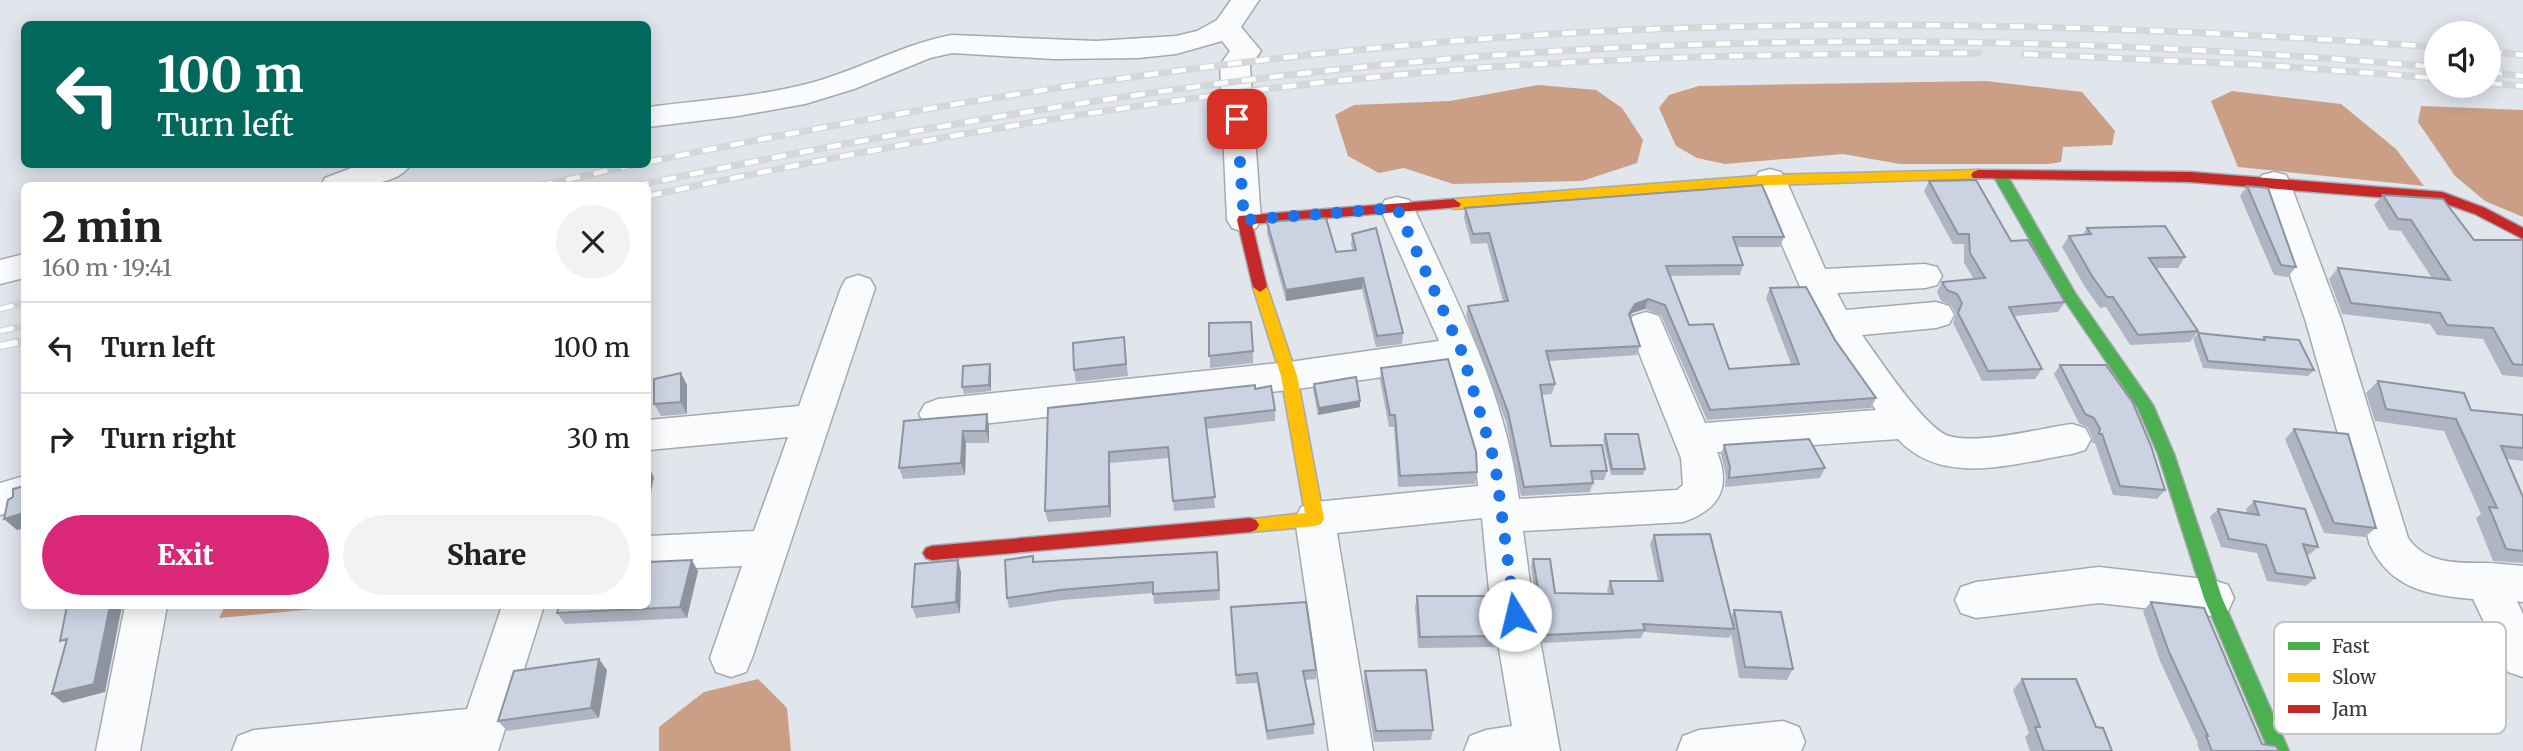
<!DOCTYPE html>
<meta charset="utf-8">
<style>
body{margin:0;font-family:Merriweather,serif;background:#f2f2f2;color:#222;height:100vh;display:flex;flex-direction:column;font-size:26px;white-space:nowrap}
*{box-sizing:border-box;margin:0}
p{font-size:23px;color:#767676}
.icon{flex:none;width:38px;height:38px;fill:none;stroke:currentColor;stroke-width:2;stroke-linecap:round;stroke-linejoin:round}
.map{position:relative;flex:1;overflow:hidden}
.details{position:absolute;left:21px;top:182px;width:630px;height:427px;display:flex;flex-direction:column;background:#fff;border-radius:10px;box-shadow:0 4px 18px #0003}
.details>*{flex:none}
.hud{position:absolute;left:21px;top:21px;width:630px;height:147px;border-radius:10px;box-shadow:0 4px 18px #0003;background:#00695c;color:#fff;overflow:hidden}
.buttons{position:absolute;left:2424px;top:21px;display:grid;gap:14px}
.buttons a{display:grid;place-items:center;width:77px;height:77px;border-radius:50%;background:#fff;box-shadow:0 4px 18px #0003;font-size:35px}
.pin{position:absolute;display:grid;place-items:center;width:60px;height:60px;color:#fff;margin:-30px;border-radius:14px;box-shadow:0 4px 10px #0006}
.me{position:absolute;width:77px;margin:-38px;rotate:351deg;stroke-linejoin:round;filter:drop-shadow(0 0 5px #0008)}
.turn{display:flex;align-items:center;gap:24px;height:147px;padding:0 21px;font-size:32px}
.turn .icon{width:91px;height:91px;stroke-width:2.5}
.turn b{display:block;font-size:49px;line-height:60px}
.round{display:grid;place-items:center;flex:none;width:74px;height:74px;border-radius:37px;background:#f2f2f2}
.overview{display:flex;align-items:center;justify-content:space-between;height:119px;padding:0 21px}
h1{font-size:42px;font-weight:800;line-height:52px}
.action{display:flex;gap:14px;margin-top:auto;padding:14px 21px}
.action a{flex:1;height:80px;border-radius:42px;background:#db2777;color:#fff;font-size:28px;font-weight:800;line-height:80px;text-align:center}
.action a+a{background:#f2f2f2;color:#222}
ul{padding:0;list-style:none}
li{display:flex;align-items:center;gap:21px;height:91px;padding:0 21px;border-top:2px solid #e0e0e0}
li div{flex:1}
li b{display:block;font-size:26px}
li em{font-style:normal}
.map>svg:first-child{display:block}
</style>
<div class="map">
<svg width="2523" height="751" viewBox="0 0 2523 751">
<rect width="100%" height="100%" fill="#e1e5ec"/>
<!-- water -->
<path fill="#cb9e86" d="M1985 81 2082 92 2115 131 2112 145 2063 147 2061 162 2048 164H1900L1843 154 1725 164 1697 158 1676 146 1659 108 1669 95 1699 86Z
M1538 85 1596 90 1622 108 1643 140 1637 163 1582 181 1453 184 1404 168 1379 173 1348 156 1335 115 1354 105 1450 101Z
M2232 91 2341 104 2396 149 2424 186 2238 167 2211 101Z
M2421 106 2523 110V217L2485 201 2455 176 2418 122Z
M225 606H344L219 618Z
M758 679 787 708 791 751H659V727L704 692Z"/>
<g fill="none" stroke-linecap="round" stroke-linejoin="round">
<!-- street casing -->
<g stroke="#a6a9ae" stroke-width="3">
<path id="street" d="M1231 0H1259L1241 27 1261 51 1250 66 1261 220 1256 228 1244 232 1232 228 1227 220 1220 65 1230 51 1222 41 1176 54 1138 58 1054 59 952 53 930 58 854 89 805 104 738 116 648 127V107C703 100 760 97 814 82 861 69 903 44 952 35L1096 41 1176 36 1197 31 1217 20Z
M362 164H411C396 189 346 186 321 186L325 178Z
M1770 169 1781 172 1786 180 1825 269 1925 264 1937 267 1942 276 1937 285 1925 288 1837 293 1846 310 1936 302 1949 306 1954 315 1949 324 1936 328 1862 335C1878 357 1925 429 1949 436 1978 445 2041 428 2072 424L2085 428 2091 439 2085 450 2072 454C2015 463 1943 488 1898 439L1717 452C1732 489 1718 510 1683 522L1523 531 1531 590 1560 751H1464L1470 736 1486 730 1512 726 1489 590 1482 518 1337 533 1373 751H1329L1295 519 1301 507 1315 502 1478 486 1476 463 1448 368 1289 390 938 429 925 424 919 414 925 404 938 399 1289 362 1439 341 1380 208 1385 200 1397 197 1409 200 1414 208C1457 302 1506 395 1519 499L1677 490 1683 485 1681 458 1628 325 1633 316 1646 312 1659 316 1705 423 1876 410 1832 348 1811 312 1754 180 1759 172Z
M2274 172 2286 175 2290 183 2341 319 2408 538C2426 564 2457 563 2484 563 2496 563 2510 565 2523 566V602L2517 601 2523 614V677L2508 672 2473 599C2428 595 2391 589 2370 545L2305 319 2258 183 2262 175Z
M24 254V278L0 284V260Z
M858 275 870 279 875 288 752 658 746 672 731 677 716 672 710 658 742 566 648 570V536L754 531 788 437 648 450V420L799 406 841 288 846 279Z
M24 476V508L0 515V483Z
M2099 567 2213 580 2228 585 2234 598 2228 611 2213 616 2099 603 1976 618 1961 613 1955 600 1961 587 1976 582Z
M125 606H167L140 751H96Z
M502 606H544L498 751H232L238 736 254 730 467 709Z
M1783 721 1799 727 1805 742 1801 751H1677L1683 736 1699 730Z"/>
</g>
<!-- fast casing -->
<g stroke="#a6a9ae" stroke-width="3">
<path id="fast" d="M2000 170 2007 175 2075 293 2153 405 2174 454 2222 598 2289 751H2269L2204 598 2158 454 2138 408 2065 301 1993 175Z"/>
</g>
<!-- slow casing -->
<g stroke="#a6a9ae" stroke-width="3">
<path id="slow" d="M1978 170 1983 172 1985 175 1983 178 1770 185 1454 209 1447 204 1454 199 1770 175Z
M1260 282 1267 287 1297 376 1324 519 1321 524 1315 526 1250 532 1244 530 1241 525 1244 520 1305 513 1281 376 1253 287Z"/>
</g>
<!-- jam casing -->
<g stroke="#a6a9ae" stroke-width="3">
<path id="jam" d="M1978 170 2190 172 2442 192 2485 208 2523 228V239L2475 214 2441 202 2190 182 1973 178 1971 175 1973 172Z
M1454 199 1461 204 1459 207 1252 224 1267 287 1260 292 1253 287 1237 220 1239 216Z
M1250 518 1256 520 1259 525 1256 530 1250 532 932 560 926 558 923 553 926 548 932 546Z"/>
</g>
<!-- street -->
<use href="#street" fill="#fafbfc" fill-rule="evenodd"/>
<!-- fast -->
<use href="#fast" fill="#4caf50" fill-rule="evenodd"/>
<!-- slow -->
<use href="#slow" fill="#ffc107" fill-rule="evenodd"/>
<!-- jam -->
<use href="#jam" fill="#c62828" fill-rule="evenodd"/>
<!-- rail-far1 casing -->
<g stroke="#d6d7d8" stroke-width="7">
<path id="rail-far1" d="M2488 51 2523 55
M2024 54 2263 65 2436 78
M2488 72 2523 76
M2488 83 2523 86
M648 162C957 98 1271 49 1587 32 1871 18 2153 26 2436 47
M539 186 637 164
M635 186C920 126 1208 76 1499 55 1811 32 2125 40 2436 67
M648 196C913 139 1182 92 1453 70 1627 56 1803 54 1978 53
M0 309 24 303
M0 331 24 326"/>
</g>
<!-- rail casing -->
<g stroke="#d6d7d8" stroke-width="9">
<path id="rail" d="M0 346 24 341"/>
</g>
<!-- rail-far1 -->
<use href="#rail-far1" stroke="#fff" stroke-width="4.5" stroke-dasharray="14" stroke-linecap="butt"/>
<!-- rail -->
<use href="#rail" stroke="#fff" stroke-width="6" stroke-dasharray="18" stroke-linecap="butt"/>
</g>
<!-- wall -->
<path fill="#afb5c3" d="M1929 181 2011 241 2065 302 2058 312 2014 316 2042 369 2035 379 1982 381 1953 323 1956 314 1951 305 1941 301 1937 292 1942 282 1974 279 1964 263V244H1953L1924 191Z
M2247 186 2296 267 2288 277 2274 275 2240 196Z
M2383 195 2474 240H2523V377L2502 375 2483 339 2437 335 2430 324 2342 314 2329 279 2338 268 2432 278 2401 231 2389 230 2374 205Z
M1465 208 1784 237 1780 247H1737L1743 265 1740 275 1670 276 1689 325 1729 369 1791 364 1766 298 1770 288 1835 340 1876 398 1871 408 1707 420 1661 315 1645 309 1632 313 1630 317 1640 346 1637 355 1549 361 1555 384 1552 394 1541 395 1551 446 1607 471 1604 480H1593V483L1590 492 1521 496 1506 422 1466 316 1468 306 1503 301 1487 243 1471 244 1464 218Z
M1267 222 1336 252 1353 251 1351 245 1352 234 1403 333 1402 344 1376 347 1362 289 1286 301 1267 233Z
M2087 228 2185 257 2178 268H2156L2198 331 2190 342 2130 345 2106 307 2100 308 2085 287 2062 247 2069 236 2083 235Z
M1209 323 1253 351V363L1210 368Z
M2198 333 2262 339 2264 337 2314 370 2308 376 2203 368 2193 339Z
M1124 337 1128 376 1076 382 1074 370Z
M2060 365 2165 490 2157 499 2113 495 2095 443H2092L2093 438 2087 427 2079 423 2054 374Z
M1381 368 1477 472 1475 484 1398 487 1394 427H1389L1380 380Z
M991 371V391L964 394 962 387Z
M2378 381 2471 410 2523 415V461L2507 459 2523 497V563L2493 561 2476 518 2481 514 2444 431 2375 421 2366 393Z
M1314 384 1360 401V407L1318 415 1313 390Z
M687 385V414L661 416 654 404Z
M1255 389 1275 410V421L1207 429 1215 508 1174 511 1169 458 1110 463 1111 517 1048 522 1045 511 1048 408Z
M987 414 989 426V443H966L965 475 903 479 899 468Z
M2294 429 2376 528 2365 537 2324 533 2285 439Z
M1605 434 1645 469 1643 475H1611L1603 440Z
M1724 445 1825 468 1820 478 1725 487 1726 476 1721 454Z
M2254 501 2318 547 2309 555H2306L2315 578 2306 586 2267 581 2257 553 2221 547 2210 517 2218 509 2247 513 2246 509Z
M1654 535 1731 618 1734 610 1793 669 1787 680 1739 678 1731 634 1729 638 1644 632 1641 638 1543 643 1531 567 1533 559 1555 593 1608 594 1607 590 1610 581H1658L1650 544Z
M1217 552 1220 600 1154 604 1153 593 1062 600 1009 608 1007 598 1034 562Z
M698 571 687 618 565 624 557 613Z
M961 572 960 613 916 618 912 607Z
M1417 596 1499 636 1496 647 1418 648 1415 607Z
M2151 602 2262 744 2279 751H2200L2197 744 2198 743 2160 661 2143 611Z
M1231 607 1316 670V679L1305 680 1314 724V734L1267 740 1257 683 1236 684Z
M607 670 599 718 507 731 498 721Z
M1365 671 1433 730 1431 740 1374 742 1364 682Z
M2022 679 2096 727 2112 751H2030L2025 737 2029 733 2013 690Z"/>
<!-- shaded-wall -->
<path fill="#8e949f" d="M1363 278 1362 289 1286 301V290Z
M1648 299 1645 309 1632 313 1626 324 1629 314 1635 304Z
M990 364 991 371V391L989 385Z
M681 373 687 385V414L681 402Z
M1360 401V407L1318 415 1319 408Z
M987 414 989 426V443L986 431Z
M963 431 966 443 965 475 961 463Z
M1109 452 1110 463 1111 517 1109 506Z
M648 466 654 477 648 508Z
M24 513V528L17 530 4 519Z
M692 560 698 571 687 618 680 607Z
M958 560 961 572 960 613 956 602Z
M110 606H122L105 692 63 703 52 694Z
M599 659 607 670 599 718 591 708Z"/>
<!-- building -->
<path fill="#cbd3e3" stroke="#8e949f" stroke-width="2" d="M1976 180 2011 241 2028 240 2065 302 2009 307 2042 369 1988 371 1958 313 1962 303 1957 294 1947 290 1942 282 1985 278 1970 253 1969 234H1958L1929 181Z
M1762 185 1784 237H1733L1743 265 1666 266 1689 325 1713 324 1729 369 1799 364 1770 288 1806 287 1835 340 1876 398 1710 410 1665 305 1648 299 1635 304 1629 314 1640 346 1546 351 1555 384 1540 385 1551 446 1602 445 1607 471H1591L1593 483 1524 487 1508 412 1468 306 1508 301 1489 233 1473 234 1465 208Z
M2247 186 2268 188 2296 267 2281 265Z
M2383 195 2443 199 2474 240H2523V365L2513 364 2493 328 2447 325 2440 313 2351 303 2338 268 2450 280 2411 220 2398 219Z
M1326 218 1336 252 1356 250 1352 234 1376 228 1403 333 1377 336 1363 278 1286 290 1267 222Z
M2165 226 2185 257 2149 258 2198 331 2138 335 2113 297H2107L2092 276 2069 236 2091 234 2087 228Z
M1251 322 1253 351 1209 356V323Z
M2198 333 2265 340 2264 337 2299 340 2314 370 2208 361Z
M1124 337 1126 364 1074 370 1073 343Z
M1448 359 1476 452 1477 472 1400 476 1395 415H1390L1381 368Z
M990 364 989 385 962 387 963 366Z
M2060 365H2106L2133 403 2151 446 2165 490 2120 486 2102 434H2099L2100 429 2094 418 2085 414Z
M681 373V402L654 404V379Z
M1356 377 1360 401 1319 408 1314 384Z
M2378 381 2464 393 2471 410 2523 415V448L2501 446 2523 497V551L2506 549 2489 507 2497 508 2456 419 2386 409Z
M1255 385V389L1271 386 1275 410 1205 418 1215 497 1173 501 1168 447 1109 452V506L1045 511 1048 408Z
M987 414 986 431H963L961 463 899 468 904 421Z
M2294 429 2348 434 2376 528 2334 523Z
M1605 434H1638L1645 469H1612Z
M1809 439 1825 468 1729 478 1730 467 1724 445Z
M24 486V513L4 519 8 500 13 497V489Z
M2254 501 2305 509 2318 547 2303 544 2315 578 2276 573 2266 545 2229 539 2218 509 2259 515Z
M1710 534 1734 629 1643 624 1645 630 1546 635 1533 559H1550L1555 593 1613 594 1610 581H1663L1654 535Z
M1217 552 1219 590 1153 594V582L1060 590 1007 598 1005 560 1033 556V562Z
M692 560 680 607 557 613 559 606H648V562Z
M958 560 956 602 912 607 915 564Z
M1417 596H1492L1499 636 1420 637Z
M1306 602 1316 670 1303 671 1314 724 1267 731 1257 673 1236 675 1231 607Z
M2151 602 2204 608 2262 744 2276 746 2279 751H2212L2206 736H2208L2169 652Z
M67 606H110L94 684 52 694 67 639 60 641Z
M1734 610 1781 612 1793 669 1745 667Z
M599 659 591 708 498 721 514 671Z
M1426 670 1433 730 1376 731 1365 671Z
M2022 679H2076L2096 727 2103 728 2112 751H2044L2035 727H2040Z"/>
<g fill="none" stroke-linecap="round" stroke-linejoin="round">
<!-- route -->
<path stroke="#1a73e8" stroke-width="12" stroke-dasharray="0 21.6" d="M1237 119 1244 220 1397 208 1462 352 1495 463 1515 615"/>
</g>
<!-- legend -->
<rect x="2274" y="622" width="232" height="112" rx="10" fill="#fff" stroke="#c3c4c6" stroke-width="2"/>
<rect x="2288" y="642" width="32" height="8" fill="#4caf50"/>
<rect x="2288" y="673" width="32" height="9" fill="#ffc107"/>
<rect x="2288" y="705" width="32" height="8" fill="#c62828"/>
<g font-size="19" fill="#383b40">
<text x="2332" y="653">Fast</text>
<text x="2332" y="684">Slow</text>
<text x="2332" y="716">Jam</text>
</g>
</svg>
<div class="buttons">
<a><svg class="icon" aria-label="sound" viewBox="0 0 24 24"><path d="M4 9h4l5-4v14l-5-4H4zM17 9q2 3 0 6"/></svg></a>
</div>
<div class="pin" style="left:1237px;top:119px;background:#d93025"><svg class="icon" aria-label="arrive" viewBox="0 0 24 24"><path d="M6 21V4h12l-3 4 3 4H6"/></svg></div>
<svg class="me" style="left:1515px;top:615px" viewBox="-20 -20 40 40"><circle r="19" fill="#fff"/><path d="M0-13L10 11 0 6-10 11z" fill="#1a73e8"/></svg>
<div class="hud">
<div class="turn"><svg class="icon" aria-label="left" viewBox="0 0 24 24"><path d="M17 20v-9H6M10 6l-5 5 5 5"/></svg><div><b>100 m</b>Turn left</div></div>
</div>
<section class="details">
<div class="overview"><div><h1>2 min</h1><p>160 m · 19:41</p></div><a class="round"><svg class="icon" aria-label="close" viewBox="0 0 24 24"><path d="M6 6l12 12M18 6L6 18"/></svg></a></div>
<ul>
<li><svg class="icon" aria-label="left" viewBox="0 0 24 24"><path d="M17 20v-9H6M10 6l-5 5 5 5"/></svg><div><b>Turn left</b></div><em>100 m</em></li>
<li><svg class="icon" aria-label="right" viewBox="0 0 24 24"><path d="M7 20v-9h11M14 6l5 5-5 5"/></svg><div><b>Turn right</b></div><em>30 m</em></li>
</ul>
<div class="action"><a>Exit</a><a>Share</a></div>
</section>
</div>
